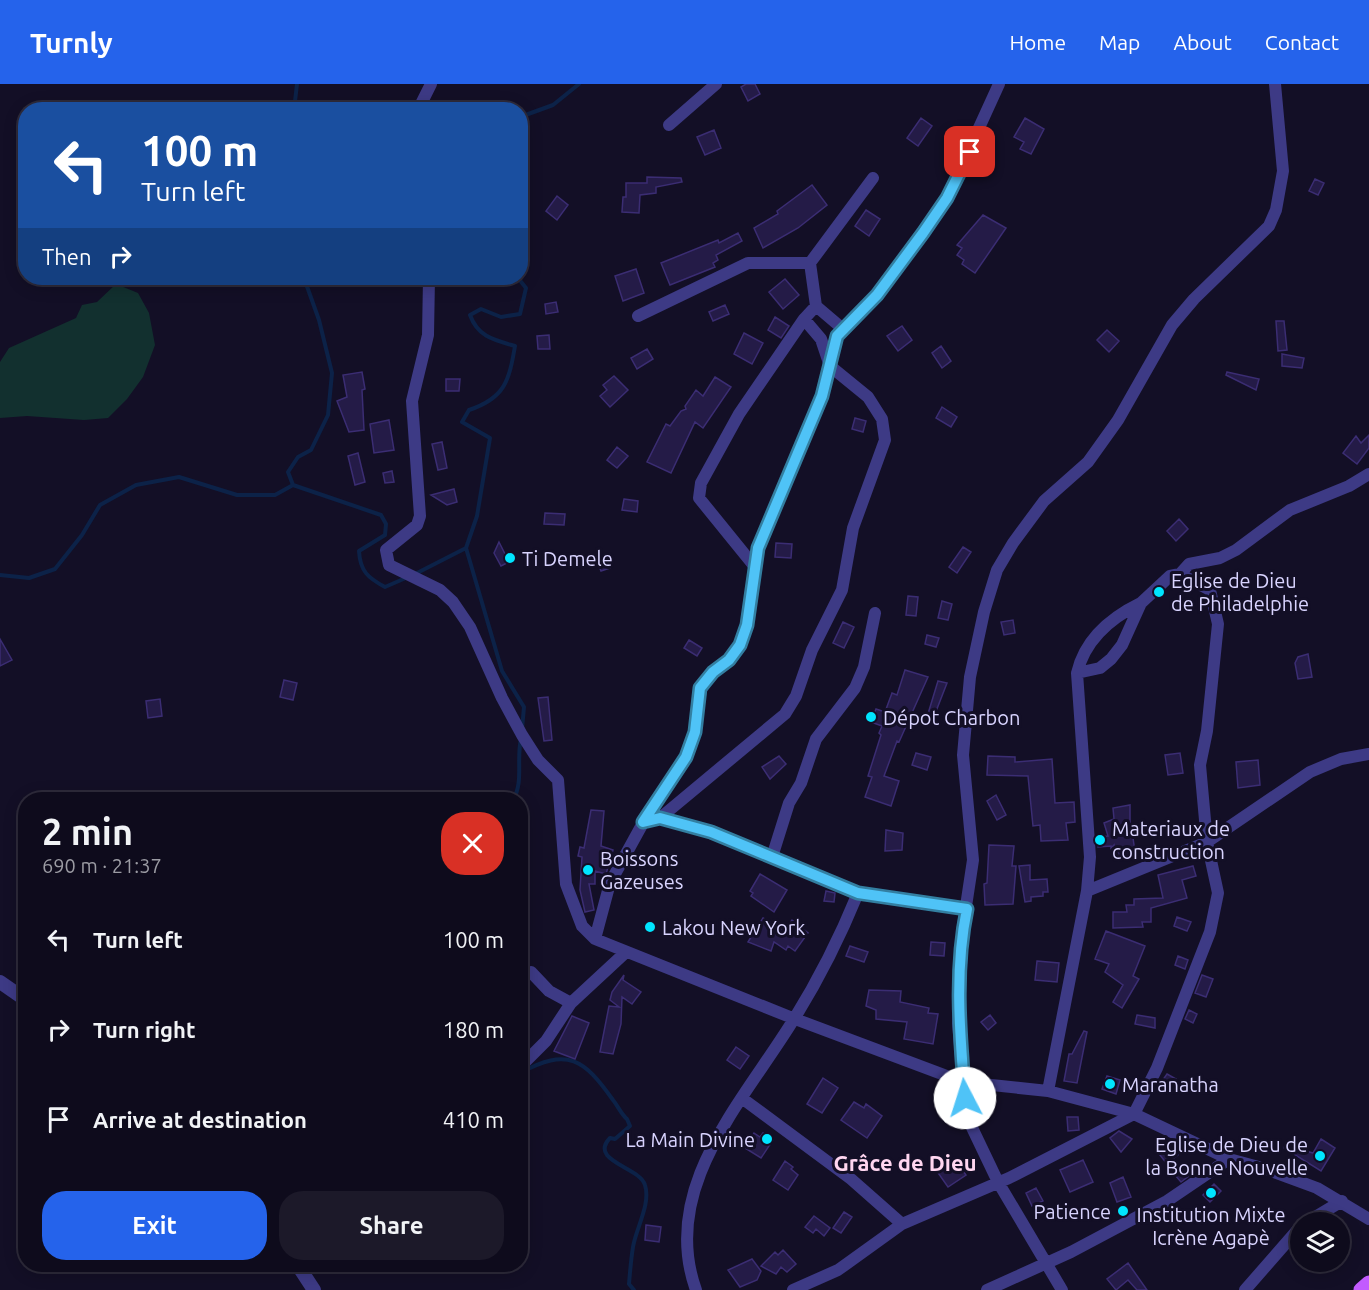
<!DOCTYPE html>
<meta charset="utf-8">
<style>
body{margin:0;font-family:Ubuntu,sans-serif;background:#1c1929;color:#f1f3f6;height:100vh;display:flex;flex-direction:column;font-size:22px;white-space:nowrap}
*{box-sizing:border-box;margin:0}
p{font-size:20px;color:#9b9ba3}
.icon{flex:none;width:33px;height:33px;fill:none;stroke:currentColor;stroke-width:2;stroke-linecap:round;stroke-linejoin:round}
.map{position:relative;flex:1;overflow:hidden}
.panel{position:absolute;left:18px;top:708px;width:510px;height:480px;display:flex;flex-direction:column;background:#0e0b1c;border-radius:24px;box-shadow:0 3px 15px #0003,0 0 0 2px #2e2b3b}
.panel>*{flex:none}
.hud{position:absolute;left:18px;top:18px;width:510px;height:183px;border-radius:24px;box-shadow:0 3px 15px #0003,0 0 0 2px #2e2b3b;background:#1a4fa0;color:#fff;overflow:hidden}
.fabs{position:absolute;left:1290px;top:1128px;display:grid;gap:12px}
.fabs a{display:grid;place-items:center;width:60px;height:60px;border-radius:50%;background:#0e0b1c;box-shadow:0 3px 15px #0003,0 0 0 2px #2e2b3b;font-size:30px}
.pin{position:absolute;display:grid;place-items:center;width:51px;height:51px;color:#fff;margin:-26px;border-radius:12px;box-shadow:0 3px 9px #0006}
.me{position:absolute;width:66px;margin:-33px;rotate:355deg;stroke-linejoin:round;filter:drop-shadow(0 0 4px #0008)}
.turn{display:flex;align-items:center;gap:21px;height:126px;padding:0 24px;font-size:27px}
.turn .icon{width:78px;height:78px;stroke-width:2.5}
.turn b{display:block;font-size:42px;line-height:51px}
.then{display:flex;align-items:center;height:57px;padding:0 24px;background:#0003;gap:12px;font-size:22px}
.round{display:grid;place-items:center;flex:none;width:63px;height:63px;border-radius:24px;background:#1c1929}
.head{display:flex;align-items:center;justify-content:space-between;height:102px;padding:0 24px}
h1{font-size:36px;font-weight:700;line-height:45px}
.cta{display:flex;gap:12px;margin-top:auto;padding:12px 24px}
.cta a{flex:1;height:69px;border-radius:24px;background:#2563eb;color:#fff;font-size:24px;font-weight:700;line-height:69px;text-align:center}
.cta a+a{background:#1c1929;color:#f1f3f6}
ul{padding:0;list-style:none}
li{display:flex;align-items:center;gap:18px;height:90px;padding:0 24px}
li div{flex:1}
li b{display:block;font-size:22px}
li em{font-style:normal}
header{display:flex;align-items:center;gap:36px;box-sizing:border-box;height:84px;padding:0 30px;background:#2563eb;color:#fff}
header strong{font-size:28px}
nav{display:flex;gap:33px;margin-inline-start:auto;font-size:21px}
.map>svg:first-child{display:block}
</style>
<header>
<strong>Turnly</strong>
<nav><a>Home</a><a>Map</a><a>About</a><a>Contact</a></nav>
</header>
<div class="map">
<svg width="1369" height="1206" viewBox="0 0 1369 1206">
<rect width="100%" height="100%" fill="#130f26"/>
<!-- green -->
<path fill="#12302f" d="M116 200 138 209 149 229 155 261 143 293 127 315 108 334 84 336 27 332 0 334V278L9 264 76 234 82 221 97 218Z"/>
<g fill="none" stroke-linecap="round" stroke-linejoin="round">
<!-- stream -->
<path stroke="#0c2248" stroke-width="4" d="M294 26 297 0
M520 33 553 21 579 0
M304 194 319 236 332 289 328 331 311 366 298 373 288 388 293 401 381 431 386 440 385 451 359 467C360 487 368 494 385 503L408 493
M466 464 477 432 490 354 462 338 469 326C505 314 509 297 515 262 494 256 478 253 470 231L481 225 501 233 520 230 526 204 518 194
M415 490 466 464 502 587 524 623 522 645
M0 491 29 494 55 485 82 451 100 421 136 401 179 393 237 411H275L293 401
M513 716C524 698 516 675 521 655
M520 989C568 963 584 975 613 1016 618 1022 621 1030 627 1035L630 1042 615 1055 610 1054C588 1077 640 1083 645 1101 651 1120 636 1144 633 1163 631 1175 630 1188 629 1200L634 1206"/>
</g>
<!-- building -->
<path fill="#241b47" stroke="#3b2d73" stroke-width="1.5" d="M746 0H755L760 10 748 17 741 3Z
M921 34 932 42 918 62 907 54Z
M1025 34 1044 45 1031 70 1020 65 1024 58 1014 53Z
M714 46 721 64 705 71 697 53Z
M647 93 681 94 682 98 656 103V109L640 111 639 129 622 128 623 113H626V99H647Z
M1315 95 1324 99 1318 111 1309 107Z
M812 101 827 121 798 144 763 164 754 144 778 130 777 127Z
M557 112 568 121 557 136 546 127Z
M866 126 880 135 869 152 855 142Z
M983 131 1006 144 975 189 962 180 964 176 957 171 962 164 957 161Z
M738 149 742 157 716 171 718 176 713 179 715 183 670 201 661 179 718 156 719 159Z
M636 185 644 209 623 217 615 192Z
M785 195 799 211 783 225 769 208Z
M556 218 558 228 546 230 545 220Z
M725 221 729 230 713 237 709 228Z
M775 233 789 242 781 254 768 246Z
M1276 237H1284L1287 266 1278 267Z
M902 242 912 256 898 267 887 252Z
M1107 246 1119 257 1109 268 1097 256Z
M744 249 763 259 752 280 734 270Z
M549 251 550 265H538L537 252Z
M941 262 951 277 942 284 932 269Z
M647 265 653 275 637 285 631 274Z
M1282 270 1304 274 1302 284 1282 282Z
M362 288 365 305 362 306 364 346 349 348 337 317 347 313 343 291Z
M1227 288 1259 295 1256 306 1226 291Z
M614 292 628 306 610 323 600 312 607 306 603 301Z
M715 293 731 303 703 344 695 338 671 389 647 378 666 340 670 342 681 327 686 325 685 322 696 306 703 312Z
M446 295H460L459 307H446Z
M942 323 957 333 951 343 936 334Z
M855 334 866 337 863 348 852 345Z
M389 336 394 366 374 369 370 340Z
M1369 351V364L1357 380 1343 369 1356 352 1361 359Z
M442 358 447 384 438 386 432 360Z
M617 363 628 372 617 384 607 376Z
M358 369 365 398 355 401 348 372Z
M392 387 394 398 385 399 383 389Z
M454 405 457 418 447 421 431 411Z
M624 415 638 417 637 428 622 426Z
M545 429 565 430 564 441 544 440Z
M1179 435 1188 445 1176 457 1167 447Z
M499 458 509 478 501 482 494 469Z
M776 459 792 460 791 474 775 473Z
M963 463 971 468 957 489 949 483Z
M606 474 610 484 601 487 597 477Z
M908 512 918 513 916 532 906 531Z
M942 517 952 520 948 536 938 534Z
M1013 536 1015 549 1004 551 1001 538Z
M843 538 854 543 844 564 833 559Z
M927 551 939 554 936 563 925 560Z
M0 555 12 576 0 582Z
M689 556 702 564 697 572 684 564Z
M1308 570 1312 593 1298 595 1295 579 1298 573Z
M905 586 928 593 899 658 897 657 884 692 899 697 891 722 865 713 872 693 868 692 881 651 879 649 882 642 871 638 876 625 885 628 892 609 897 611Z
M284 596 297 599 293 616 280 613Z
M938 597 947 599 933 635 927 633Z
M548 613 552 656 544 657 538 614Z
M160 615 162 632 148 634 146 617Z
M916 669 931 673 927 686 912 681Z
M1180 669 1183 689 1168 691 1165 671Z
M779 672 786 680 770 695 762 683Z
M988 672 1015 673V678L1052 675 1055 719 1074 718 1075 738 1066 739 1068 756 1041 757 1040 741 1033 742 1028 692 987 691Z
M1258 676 1260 701 1238 704 1236 678Z
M996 711 1006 731 997 736 987 717Z
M1130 721V739L1121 751 1132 747 1136 775H1120L1119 768H1114V761L1111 764V762L1098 763 1097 753 1108 752 1104 739 1114 735 1113 724Z
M591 726 604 727 601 762 613 766 606 790 595 787V800H589L594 826 585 828 580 806 582 773 578 772 580 763 584 764Z
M886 746 903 749 902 766 885 767Z
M989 761 1014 762 1012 782H1016L1013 820 985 821 984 800 987 799Z
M1030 781V796L1047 795 1048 808H1043V812L1031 813V817L1025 818 1019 782Z
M1193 782 1196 792 1182 796 1187 814 1151 824V838H1142L1143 843 1113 844V828H1127L1126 821H1134V815L1163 814 1158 791Z
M760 790 787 806 774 828 751 812 753 809 750 807Z
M826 807 835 809 834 818 824 817Z
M1177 833 1191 838 1187 847 1174 842Z
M763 834 784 847 792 836 808 849 795 867 788 862 786 866 774 858 771 867 748 858Z
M1106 847 1145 862 1133 892 1139 895 1122 924 1113 918 1123 901 1105 888 1109 880 1095 875Z
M931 858 945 859 944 872 930 871Z
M850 862 868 868 864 878 846 872Z
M1178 872 1188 876 1185 885 1175 881Z
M1037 877 1059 879 1057 898 1035 896Z
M624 891 623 896 641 908 632 920 622 913 621 940 613 970 600 968 609 922 619 923 610 916 612 908Z
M1202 891 1213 895 1206 913 1195 909Z
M869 906 901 907 900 918 929 924 928 929 938 930 933 960 904 955 907 938 876 935V926L866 922Z
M1189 926 1197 930 1193 939 1185 935Z
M990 931 996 939 988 946 981 938Z
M1137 931 1155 934V944L1135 940Z
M572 932 589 939 575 975 554 967Z
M1084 947 1087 948 1077 999 1064 997 1069 970H1072Z
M736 963 749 972 740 985 727 976Z
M1167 990 1176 995 1169 1005 1160 1000Z
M1107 992 1120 996 1116 1010 1102 1005Z
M823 994 838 1004 822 1029 807 1020Z
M854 1018 864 1024 866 1020 882 1032 867 1054 841 1036Z
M1067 1033H1078L1079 1046 1068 1047Z
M1119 1047 1132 1055 1121 1068 1110 1054Z
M754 1049 760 1053 763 1049 773 1056 761 1074 745 1064Z
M1321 1055 1335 1064 1321 1087 1284 1064 1285 1061 1313 1069Z
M1171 1062 1178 1071 1167 1080 1160 1071Z
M954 1074 966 1091 948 1103 936 1086Z
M1083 1076 1093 1098 1070 1108 1060 1086Z
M785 1077 793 1083 791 1085 798 1091 788 1106 773 1096Z
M1176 1078 1189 1092 1181 1098 1169 1084Z
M1123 1093 1131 1113 1117 1118 1110 1099Z
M1214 1100 1221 1107 1210 1118 1203 1111Z
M1036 1104 1043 1117 1032 1122 1026 1109Z
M844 1128 852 1133 841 1149 833 1144Z
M814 1132 830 1144 824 1152 816 1145 813 1149 805 1143Z
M646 1141 661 1143 659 1158 645 1156Z
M783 1166 796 1180 787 1188 781 1183 776 1190 761 1182 775 1168 778 1171Z
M752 1175 761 1187 757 1196 740 1203 728 1186Z
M1128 1179 1147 1206H1137L1128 1196 1116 1206 1107 1195Z"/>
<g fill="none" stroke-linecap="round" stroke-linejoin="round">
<!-- minor -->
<path stroke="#3d3a85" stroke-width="12" d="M999 0 947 114 877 211 837 252 822 312 758 463 747 541 740 561 729 576 713 588 701 605 695 648 686 673 643 739 610 799 595 855 795 935 963 998 1048 1007 1134 1030 1229 1075 1266 1085 1317 1104 1369 1135
M418 26 431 0
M669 41 716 0
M810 179 873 94
M429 194 428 251 412 317 420 432 417 441 386 466 389 481 440 506 453 518 470 543 502 614 522 651 538 676 558 696 566 800 582 842 595 855
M816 222 843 245
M638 232 748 179H810L816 222 804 235 821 255 830 282 868 313 882 335 885 356 853 444 842 506 812 566 796 612 785 630 660 734
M755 483 699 414 701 399 739 330 804 235
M1077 589 1100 584 1111 575 1122 561 1141 519 1170 492 1180 490 1189 480 1220 474 1236 466 1290 426 1349 402 1369 390
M655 735 660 734 711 748 858 809 967 825
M772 773 789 719 801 699 816 655 855 604 864 583 875 529
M1087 807 1207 758 1310 688 1341 675 1369 670
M531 888 549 907 571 919
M520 983 546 957 571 919 626 868
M1048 1007 1087 807 1090 773 1077 589C1085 555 1110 534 1141 519
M743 1015 851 1095 902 1140
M1307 1138 1342 1117
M696 1206C659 1103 744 1017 794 935 819 895 840 853 858 809
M793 1206 838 1186 902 1140 1009 1094 1134 1030 1157 984 1210 848 1218 809 1207 758 1200 681 1207 647 1218 540 1210 506 1180 490
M987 1206 1071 1168 1167 1117 1229 1075
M1062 1206 998 1098 966 1031 958 939 963 842 973 776 963 671 970 593 984 528 997 486 1013 459 1044 417 1088 378 1118 336 1172 241 1194 215 1269 142 1276 126 1283 87 1275 0
M1245 1206 1300 1143"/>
<!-- tertiary -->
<path stroke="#3d3a85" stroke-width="14" d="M0 898 26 916
M297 1180 314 1206"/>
<!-- primary -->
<path stroke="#c25bff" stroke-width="15" d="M1361 1206 1369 1199"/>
</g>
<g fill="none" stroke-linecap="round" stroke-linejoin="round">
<!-- route casing -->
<g stroke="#337fa1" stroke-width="15">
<path id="route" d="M965 1014C960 952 954 887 967 825L858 809 711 748 660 734 643 738 686 673 695 648 700 604 713 588 729 576 740 561 747 541 758 464 822 312 837 252 877 211 923 149 947 114 970 68"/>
</g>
<!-- route -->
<use href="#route" stroke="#4fc3f7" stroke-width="10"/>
</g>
<!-- markers -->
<g fill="#00e5ff" stroke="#130f26" stroke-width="2">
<circle cx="510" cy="474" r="6"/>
<circle cx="1159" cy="508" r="6"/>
<circle cx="871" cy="633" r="6"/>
<circle cx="1100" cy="756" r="6"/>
<circle cx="588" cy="786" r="6"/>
<circle cx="650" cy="843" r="6"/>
<circle cx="1110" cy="1000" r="6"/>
<circle cx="767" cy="1055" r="6"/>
<circle cx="1320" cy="1072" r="6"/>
<circle cx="1211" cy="1109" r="6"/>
<circle cx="1123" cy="1127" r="6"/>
</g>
<g text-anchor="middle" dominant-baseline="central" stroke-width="6" stroke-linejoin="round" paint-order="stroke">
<!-- poi labels -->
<g font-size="20" fill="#d9d4ff" stroke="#130f26" text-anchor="start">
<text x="522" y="474">Ti Demele</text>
<text x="1171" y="496">Eglise de Dieu<tspan x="1171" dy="23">de Philadelphie</tspan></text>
<text x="883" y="633">Dépot Charbon</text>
<text x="1112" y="744">Materiaux de<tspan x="1112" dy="23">construction</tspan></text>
<text x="600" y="774">Boissons<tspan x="600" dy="23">Gazeuses</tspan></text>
<text x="662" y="843">Lakou New York</text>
<text x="1122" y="1000">Maranatha</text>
<text x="755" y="1055" text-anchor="end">La Main Divine</text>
<text x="1308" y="1060" text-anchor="end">Eglise de Dieu de<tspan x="1308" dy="23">la Bonne Nouvelle</tspan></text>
<text x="1111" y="1127" text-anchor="end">Patience</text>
<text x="1211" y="1130" text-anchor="middle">Institution Mixte<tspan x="1211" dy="23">Icrène Agapè</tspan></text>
</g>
<!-- quarter labels -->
<g font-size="22" font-weight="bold" fill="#ffd6f0" stroke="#130f26">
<text x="905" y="1078">Grâce de Dieu</text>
</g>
</g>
</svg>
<div class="fabs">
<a><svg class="icon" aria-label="layers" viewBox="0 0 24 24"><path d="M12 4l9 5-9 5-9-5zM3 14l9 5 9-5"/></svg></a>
</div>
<div class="pin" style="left:970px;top:68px;background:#d93025"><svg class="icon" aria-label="arrive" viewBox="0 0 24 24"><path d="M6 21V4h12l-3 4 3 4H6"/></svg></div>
<svg class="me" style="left:965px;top:1014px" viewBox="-20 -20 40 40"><circle r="19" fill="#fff"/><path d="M0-13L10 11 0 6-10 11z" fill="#4fc3f7"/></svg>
<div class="hud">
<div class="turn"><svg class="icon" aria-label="left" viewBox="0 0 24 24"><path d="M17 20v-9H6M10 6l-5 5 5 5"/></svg><div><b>100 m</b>Turn left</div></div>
<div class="then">Then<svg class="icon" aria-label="right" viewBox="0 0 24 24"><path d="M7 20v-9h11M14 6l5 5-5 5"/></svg></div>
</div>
<section class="panel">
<div class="head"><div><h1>2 min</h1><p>690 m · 21:37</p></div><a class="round" style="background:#d93025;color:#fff"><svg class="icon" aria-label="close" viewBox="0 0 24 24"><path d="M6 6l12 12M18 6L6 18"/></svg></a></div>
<ul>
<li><svg class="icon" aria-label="left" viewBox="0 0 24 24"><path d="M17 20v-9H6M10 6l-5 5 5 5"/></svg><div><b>Turn left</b></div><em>100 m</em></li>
<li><svg class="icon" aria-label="right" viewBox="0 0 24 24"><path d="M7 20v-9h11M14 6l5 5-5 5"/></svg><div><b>Turn right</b></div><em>180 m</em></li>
<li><svg class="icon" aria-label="arrive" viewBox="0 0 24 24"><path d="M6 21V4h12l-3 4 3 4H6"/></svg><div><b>Arrive at destination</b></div><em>410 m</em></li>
</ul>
<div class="cta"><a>Exit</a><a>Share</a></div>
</section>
</div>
